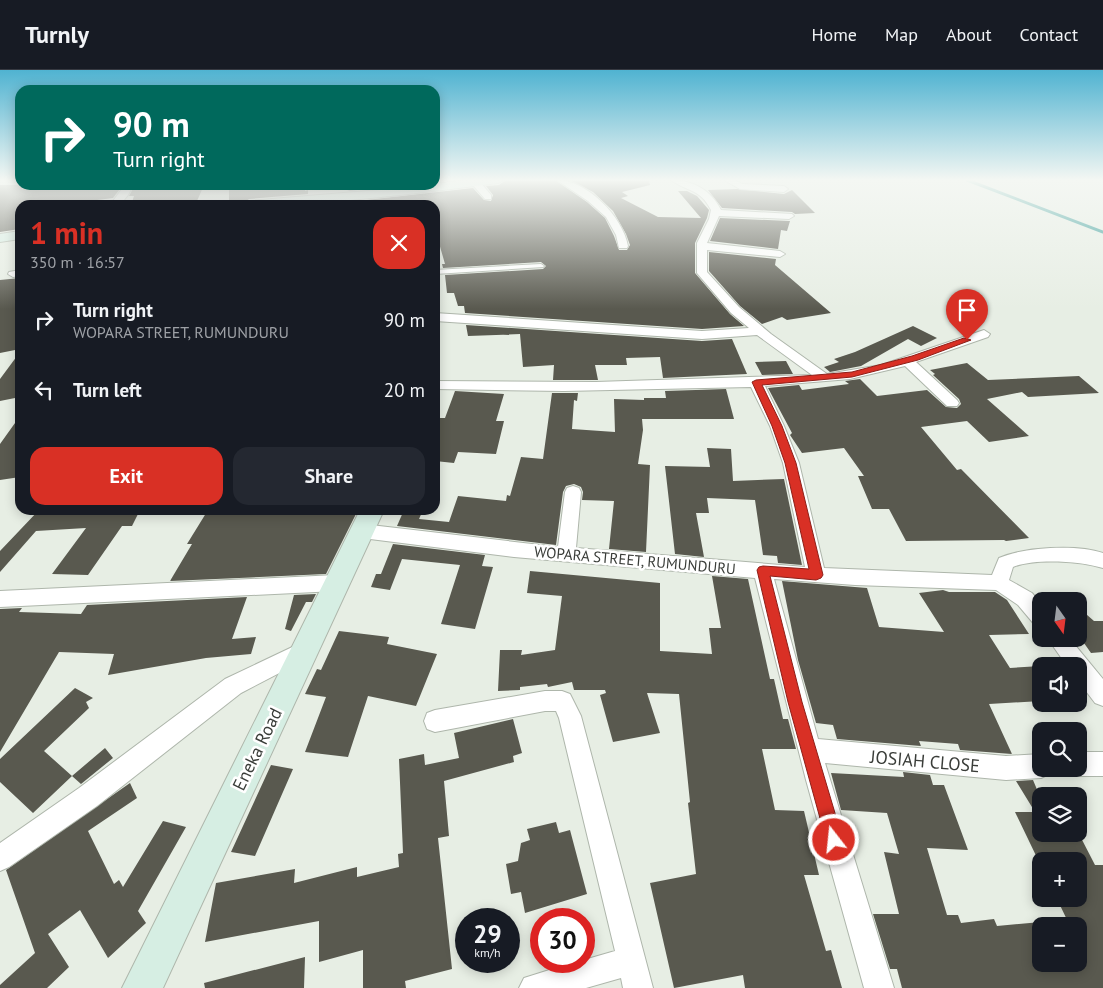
<!DOCTYPE html>
<meta charset="utf-8">
<style>
body{margin:0;font-family:"PT Sans",sans-serif;background:#242831;color:#f1f3f6;height:100vh;display:flex;flex-direction:column;font-size:19px;white-space:nowrap}
*{box-sizing:border-box;margin:0}
p{font-size:16px;color:#9ea1a6}
.icon{flex:none;width:28px;height:28px;fill:none;stroke:currentColor;stroke-width:2;stroke-linecap:round;stroke-linejoin:round}
.map{position:relative;flex:1;overflow:hidden}
.details{position:absolute;left:15px;top:130px;width:425px;height:315px;display:flex;flex-direction:column;background:#171b24;border-radius:15px;box-shadow:0 2px 12px #0003}
.details>*{flex:none}
.banner{position:absolute;left:15px;top:15px;width:425px;height:105px;border-radius:15px;box-shadow:0 2px 12px #0003;background:#00695c;color:#fff;overflow:hidden}
.needle{width:32px;rotate:166deg}
.fabs{position:absolute;left:1032px;top:522px;display:grid;gap:10px}
.fabs a{display:grid;place-items:center;width:55px;height:55px;border-radius:10px;background:#171b24;box-shadow:0 2px 12px #0003;font-size:25px}
.speed{position:absolute;left:455px;top:838px;display:flex;gap:10px;font-size:25px;font-weight:700;text-align:center}
.speed>*{display:grid;place-content:center;width:65px;height:65px;border-radius:50%;background:#171b24;box-shadow:0 2px 12px #0003;line-height:1}
.speed small{font-size:12px;font-weight:400}
.speed .limit{border:8px solid #d22;background:#fff;color:#111}
.pin{position:absolute;display:grid;place-items:center;width:42px;height:42px;color:#fff;margin:-51px -21px;border-radius:50% 50% 50% 0;rotate:-45deg;box-shadow:0 0 5px #0007}
.pin .icon{rotate:45deg}
.me{position:absolute;width:55px;margin:-28px;rotate:344deg;stroke-linejoin:round;filter:drop-shadow(0 0 4px #0008)}
.turn{display:flex;align-items:center;gap:18px;height:105px;padding:0 15px;font-size:22px}
.turn .icon{width:65px;height:65px;stroke-width:2.5}
.turn b{display:block;font-size:35px;line-height:42px}
.round{display:grid;place-items:center;flex:none;width:52px;height:52px;border-radius:15px;background:#242831}
.head{display:flex;align-items:center;justify-content:space-between;height:85px;padding:0 15px}
h1{font-size:30px;font-weight:700;line-height:38px;color:#d93025}
.cta{display:flex;gap:10px;margin-top:auto;padding:10px 15px}
.cta a{flex:1;height:58px;border-radius:15px;background:#d93025;color:#fff;font-size:20px;font-weight:700;line-height:58px;text-align:center}
.cta a+a{background:#242831;color:#f1f3f6}
ul{padding:0;list-style:none}
li{display:flex;align-items:center;gap:15px;height:70px;padding:0 15px}
li div{flex:1}
li b{display:block;font-size:19px}
li em{font-style:normal}
header{display:flex;align-items:center;gap:30px;box-sizing:border-box;height:70px;padding:0 25px;background:#171b24;border-bottom:1px solid #363941}
header strong{font-size:24px}
nav{display:flex;gap:28px;margin-inline-start:auto;font-size:18px}
.map>svg:first-child{display:block}
</style>
<header>
<strong>Turnly</strong>
<nav><a>Home</a><a>Map</a><a>About</a><a>Contact</a></nav>
</header>
<div class="map">
<svg width="1103" height="918" viewBox="0 0 1103 918">
<rect width="100%" height="100%" fill="#e7eee4"/>
<g fill="none" stroke-linecap="round" stroke-linejoin="round">
<!-- stream -->
<path stroke="#1a8e8b" stroke-width="3" d="M967 110 1103 162"/>
</g>
<!-- building -->
<path fill="#59594f" d="M506 110H555L587 132 605 148 614 166 619 180H627L630 175 626 164 613 141 593 122 570 110H649L650 115 622 122 628 126 621 128 658 147 701 148 678 121H687L697 126 709 140 707 148 695 173V203L730 244 744 256 702 259 465 243 464 236H458L454 223H447L445 205 543 199 546 196 541 192 443 198 442 194H445L437 166 439 153 435 154V135H349L348 132 473 118 484 130 491 131 493 125 486 116 499 115Z
M0 115H123L113 128 58 135H20V159L0 162Z
M135 115H141V119L204 115 197 131 163 134 150 130 149 135H131L134 126H129Z
M229 115H305V121L308 120V124L249 129 241 135H229Z
M356 115H373L374 118 409 115 347 121 350 120 349 118 357 117Z
M737 119 784 124 792 120 815 143 795 144 792 142 722 138 708 120Z
M720 148 789 151H790L787 161 781 160 778 179 710 171Z
M709 182 776 189 775 195 831 243 787 250 782 247 762 254 740 236 709 201Z
M20 208V279L0 283V210Z
M466 255 702 271 732 269 747 304 663 308 660 287 626 288 627 295H595L598 310H553L554 295 523 297 520 264 468 266Z
M913 256 937 268 921 276 908 269 861 296 830 302 824 297 839 292 834 289 855 282Z
M20 282V327L0 331V309Z
M786 291 793 304 762 305 755 292Z
M967 293 988 310 1079 306 1099 323 1028 327 1022 322 987 329 1029 366 989 372 967 351 921 357 957 400 961 399 1029 468 1006 471 1004 470 906 471 889 439H872L858 406H864L844 378 802 383 790 365 792 363 768 318 799 315 802 320 849 314 845 311 860 309 877 326 927 320 946 337 957 338 961 334 959 329 933 305 935 304 930 300Z
M726 319 734 349H642L643 360 638 394 650 395 646 482 609 479 614 431 582 430 583 422 581 417 574 414 566 416 563 422 556 475 397 456 404 440H423L419 449 449 452 458 426 506 431 507 425 510 426 521 387 543 389 552 323H578L577 331 574 330 572 359 615 362 614 329 644 330V328H666L665 321Z
M455 321 504 324 496 351H504L496 384 458 382 454 393 435 391V348H445Z
M20 346V407L0 410V374Z
M707 378 731 379 733 411 784 409 802 495 778 493 777 486 763 485 755 430 707 428 709 443H696L704 487 675 484 665 396 710 397Z
M39 440H140L132 456H122L88 505 52 504 86 458 36 461 0 502V481Z
M208 440H358L326 504 170 511 192 474H187Z
M393 474 485 485 482 496 493 497 475 559 441 554 460 495 402 489 390 520 371 517 376 504H381Z
M530 501 660 513V581L712 584 709 558H721L712 506 748 509 770 609H774L783 649H788L796 679H762L775 740 804 741 819 805H804L826 881 831 880 842 918H745L743 905 674 918 650 813 696 804 688 733 690 732 679 624 647 623 660 663 613 672 600 625 606 623 605 620H574L572 612 548 617 547 614 520 617V620L498 621 500 580H522L521 585 555 580 562 526 527 523Z
M782 511 867 518 879 557 944 562 919 523 943 520 949 522H995L1007 530 1029 564 989 565 1010 598 1041 596V631L989 634 1012 684 960 680 958 674 919 671 921 676 837 669 833 655 816 653 798 590Z
M316 524 312 532H306L291 561 285 559 294 525Z
M247 527 232 569 256 567 251 584 206 588 108 605 114 584 59 582 0 682V539L22 538 19 542 81 544 87 535Z
M1079 538 1094 551H1103V582L1091 583 1079 566Z
M339 561 389 567 387 574 437 584 416 636 368 626 348 687 305 682 326 627 305 624 317 599 321 600Z
M75 618 93 628 86 632 89 638 44 681 72 706 33 743 0 712V689Z
M513 649 522 683 513 686 514 692 444 711 449 766 438 768 452 899 405 911 406 918H363V880L319 892V851L205 872 216 813 295 799 294 813 357 797V807L399 797 398 784 403 783 399 689 424 684 425 695 459 688 454 663Z
M105 678 113 688 81 714 72 706Z
M271 695 293 699 255 786 231 782Z
M903 702 930 705 933 715H944L968 780 927 778 947 845H958L961 853 994 849 997 856 1041 852V894H1079V856H1070L1057 829H1079V791H1041V796L1015 742H1035L1016 711 1033 710 1041 729V764H1079L1095 795H1103V918H902L897 899H890L873 844H899L884 782 899 784 887 743 841 740 831 703 904 707Z
M130 713 137 728 88 761 114 814 119 810 123 817 163 751 186 757 138 841 146 853 108 888 80 840 48 864 69 897 47 918H0V915L35 883 6 800Z
M556 752 559 763 570 760 587 824 525 843 521 822 511 824 506 794 518 791 521 773 530 770 527 759Z
M305 887 304 918H205L204 913Z"/>
<g fill="none" stroke-linecap="round" stroke-linejoin="round">
<!-- lane casing -->
<g stroke="#aeb6ab" stroke-width="2">
<path id="lane" d="M541 194 544 196 543 197 435 204V200Z"/>
</g>
<!-- street casing -->
<g stroke="#aeb6ab" stroke-width="2">
<path id="street" d="M476 110 479 111 491 125V129H485L473 115V111Z
M557 110C587 110 623 147 628 176L627 178H619L616 165 606 147 588 131Z
M671 110C693 110 711 120 721 140L792 144 794 146 789 149 719 146 707 173 780 181 785 184 780 187 707 180V202L739 237 771 264 827 304 881 295 984 260 990 264 988 267 916 292 957 330 959 333 957 336H947L905 296 850 309 765 316 784 356 799 393 824 498 992 505 999 488C1024 477 1077 474 1103 483V498C1081 491 1034 488 1013 497L1009 510 1032 523 1041 534V556L1034 554 1018 535 996 520 855 515 774 509 818 669 1006 686 1041 684V699H1052L1049 704 1041 708 1006 710 825 693 894 918H864L806 710 755 508 514 487 362 468 356 466 353 461 356 456 362 454 558 477 565 422 567 418 573 416 579 418 581 422 576 478 805 497 783 393 770 356 751 317 564 321 435 319V311L596 312 812 305 757 265 702 269 435 251V243L702 261 749 258 731 243 697 203V173L709 149 711 140C700 118 687 122 671 110Z
M724 110H735L742 114 784 116 788 119 784 122 740 119Z
M125 115H133L128 125 120 135H110Z
M20 200V206L13 207 8 204 9 202Z
M336 505 343 508 345 513 343 518 336 521 0 537V521Z
M1048 569H1070L1103 609V636L1095 633 1079 612V596H1067Z
M305 571 312 574 315 580 312 586 241 623 97 736 9 797 0 801V773L79 718 225 609Z
M545 621H562L570 624 581 646 653 918H623L621 908 586 918H519L524 908 578 891H584V890L615 881 559 648 556 641H545L435 662 427 659 424 651 427 643 435 640Z
M1079 682H1103V706H1079L1071 702 1069 699H1079Z"/>
</g>
<!-- secondary casing -->
<g stroke="#aeb6ab" stroke-width="2">
<path id="secondary" d="M468 110H504L498 113C413 124 328 135 243 135L249 131 391 119Z
M20 161V169L0 172V164Z
M360 440H384L163 918H122Z"/>
</g>
<!-- lane -->
<use href="#lane" fill="#fff" fill-rule="evenodd"/>
<!-- street -->
<use href="#street" fill="#fff" fill-rule="evenodd"/>
<!-- secondary -->
<use href="#secondary" fill="#d6eee3" fill-rule="evenodd"/>
</g>
<!-- sky -->
<linearGradient id="sky" x2="0" y2="1"><stop stop-color="#50b3d1"/><stop offset="0.46" stop-color="#f4f7f3"/><stop offset="1" stop-color="#f4f7f3" stop-opacity="0"/></linearGradient>
<rect width="1103" height="239" fill="url(#sky)"/>
<!-- route -->
<path fill="#d93025" stroke="#8d1f18" d="M964 268 971 270 918 290 852 307 762 315 782 356 796 393 823 505 821 508 816 510 770 506 802 632 843 770 840 775 834 778 829 775 826 770 788 632 757 500 759 497 763 496 809 499 785 393 772 356 752 312 756 310 852 302 912 286Z"/>
<g text-anchor="middle" dominant-baseline="central" stroke-width="5" stroke-linejoin="round" paint-order="stroke">
<!-- street labels -->
<g font-size="15" fill="#3a3d39" stroke="#fff">
<text transform="translate(635 490) rotate(5)">WOPARA STREET, RUMUNDURU</text>
</g>
<!-- near-street labels -->
<g font-size="18" fill="#3a3d39" stroke="#fff">
<text transform="translate(257 679) rotate(-64)">Eneka Road</text>
<text transform="translate(925 691) rotate(5)">JOSIAH CLOSE</text>
</g>
</g>
</svg>
<div class="fabs">
<a><svg class="needle" viewBox="-14 -14 28 28"><path d="M0-13l5 13h-10z" fill="#e53935"/><path d="M0 13l5-13h-10z" fill="#9ea1a6"/></svg></a>
<a><svg class="icon" aria-label="sound" viewBox="0 0 24 24"><path d="M4 9h4l5-4v14l-5-4H4zM17 9q2 3 0 6"/></svg></a>
<a><svg class="icon" aria-label="search" viewBox="0 0 24 24"><circle cx="10" cy="10" r="6"/><path d="M15 15l6 6"/></svg></a>
<a><svg class="icon" aria-label="layers" viewBox="0 0 24 24"><path d="M12 4l9 5-9 5-9-5zM3 14l9 5 9-5"/></svg></a>
<a>+</a>
<a>−</a>
</div>
<div class="speed"><div>29<small>km/h</small></div><div class="limit">30</div></div>
<div class="pin" style="left:967px;top:270px;background:#d93025"><svg class="icon" aria-label="arrive" viewBox="0 0 24 24"><path d="M6 21V4h12l-3 4 3 4H6"/></svg></div>
<svg class="me" style="left:834px;top:770px" viewBox="-20 -20 40 40"><circle r="17" fill="#d93025" stroke="#fff" stroke-width="3"/><path d="M0-11L8 9 0 5-8 9z" fill="#fff"/></svg>
<div class="banner">
<div class="turn"><svg class="icon" aria-label="right" viewBox="0 0 24 24"><path d="M7 20v-9h11M14 6l5 5-5 5"/></svg><div><b>90 m</b>Turn right</div></div>
</div>
<section class="details">
<div class="head"><div><h1>1 min</h1><p>350 m · 16:57</p></div><a class="round" style="background:#d93025;color:#fff"><svg class="icon" aria-label="close" viewBox="0 0 24 24"><path d="M6 6l12 12M18 6L6 18"/></svg></a></div>
<ul>
<li><svg class="icon" aria-label="right" viewBox="0 0 24 24"><path d="M7 20v-9h11M14 6l5 5-5 5"/></svg><div><b>Turn right</b><p>WOPARA STREET, RUMUNDURU</p></div><em>90 m</em></li>
<li><svg class="icon" aria-label="left" viewBox="0 0 24 24"><path d="M17 20v-9H6M10 6l-5 5 5 5"/></svg><div><b>Turn left</b></div><em>20 m</em></li>
</ul>
<div class="cta"><a>Exit</a><a>Share</a></div>
</section>
</div>
